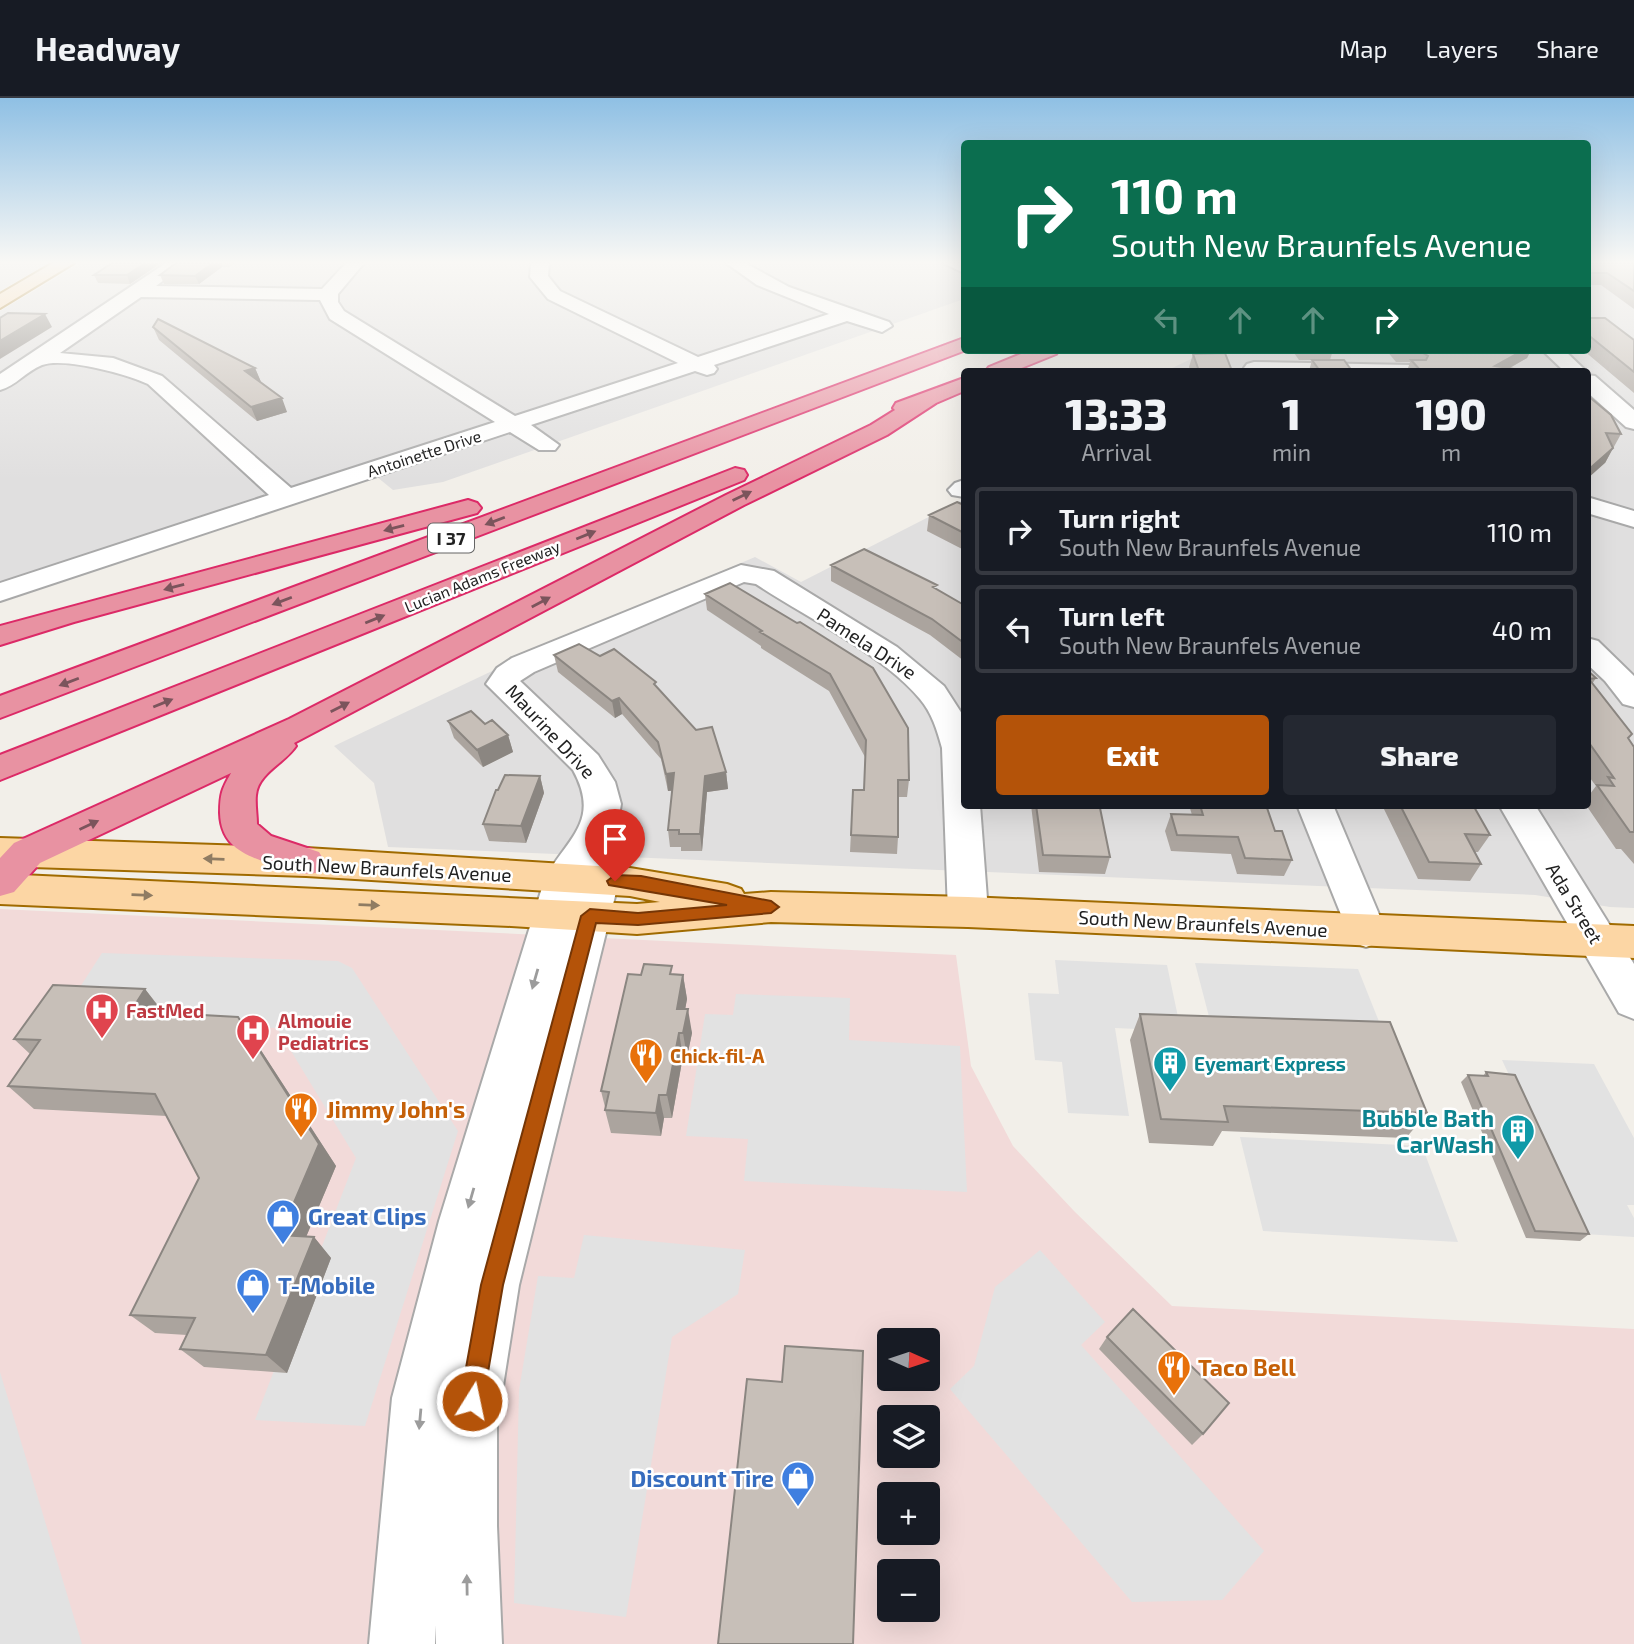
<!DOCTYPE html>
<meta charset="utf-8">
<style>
body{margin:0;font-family:"Exo 2",sans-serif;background:#242831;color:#f1f3f6;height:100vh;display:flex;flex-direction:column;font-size:26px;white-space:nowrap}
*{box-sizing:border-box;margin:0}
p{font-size:23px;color:#9ea1a6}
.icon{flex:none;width:38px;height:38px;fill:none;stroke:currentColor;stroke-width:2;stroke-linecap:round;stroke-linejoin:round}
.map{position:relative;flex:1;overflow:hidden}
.details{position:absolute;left:961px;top:270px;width:630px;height:441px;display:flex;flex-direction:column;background:#171b24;border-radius:7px;box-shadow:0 7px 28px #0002}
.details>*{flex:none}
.guide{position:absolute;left:961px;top:42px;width:630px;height:214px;border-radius:7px;box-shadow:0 7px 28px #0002;background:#0b6e4f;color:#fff;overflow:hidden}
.needle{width:46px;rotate:93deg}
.buttons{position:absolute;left:877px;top:1230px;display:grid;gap:14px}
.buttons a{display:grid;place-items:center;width:63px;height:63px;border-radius:7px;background:#171b24;box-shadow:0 7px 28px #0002;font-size:35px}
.pin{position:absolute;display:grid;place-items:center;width:60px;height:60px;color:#fff;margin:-72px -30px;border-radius:50% 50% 50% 0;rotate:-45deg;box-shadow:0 0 7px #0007}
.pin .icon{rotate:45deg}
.me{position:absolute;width:77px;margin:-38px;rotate:10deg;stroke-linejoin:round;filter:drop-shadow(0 0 5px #0008)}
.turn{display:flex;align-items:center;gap:24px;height:147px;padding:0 35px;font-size:32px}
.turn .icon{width:91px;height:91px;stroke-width:2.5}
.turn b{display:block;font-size:49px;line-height:60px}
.lanes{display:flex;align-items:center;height:66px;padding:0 35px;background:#0003;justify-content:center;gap:35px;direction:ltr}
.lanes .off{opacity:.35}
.eta{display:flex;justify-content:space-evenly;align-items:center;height:119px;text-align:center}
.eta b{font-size:42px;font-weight:800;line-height:49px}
.action{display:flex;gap:14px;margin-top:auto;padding:14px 35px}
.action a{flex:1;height:80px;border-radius:7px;background:#b45309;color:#fff;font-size:28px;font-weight:800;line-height:80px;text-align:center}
.action a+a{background:#242831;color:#f1f3f6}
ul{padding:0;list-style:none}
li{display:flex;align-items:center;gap:21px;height:88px;margin:0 14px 10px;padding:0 21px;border:4px solid #363941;border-radius:7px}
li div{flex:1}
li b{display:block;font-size:26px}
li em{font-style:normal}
header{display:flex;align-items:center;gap:42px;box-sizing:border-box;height:98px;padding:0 35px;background:#171b24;border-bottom:2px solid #363941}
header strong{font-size:33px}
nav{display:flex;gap:38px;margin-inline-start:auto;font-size:24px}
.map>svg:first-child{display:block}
</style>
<header>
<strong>Headway</strong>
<nav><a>Map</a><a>Layers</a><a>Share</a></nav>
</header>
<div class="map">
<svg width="1634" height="1546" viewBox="0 0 1634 1546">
<rect width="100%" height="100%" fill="#f2efe9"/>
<!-- residential -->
<path fill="#e0dfdf" d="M0 165H48L0 193Z
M81 165H964V201L443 384 393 392 366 370 0 488V213Z
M1587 165H1634V810L1610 809 1535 797 388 749 374 685 334 648 530 555 755 459 801 484 964 401V707H1587V273H1166L1210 252H1587Z"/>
<!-- commercial -->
<path fill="#f2dad9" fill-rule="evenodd" d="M0 811 956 857 971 968 1013 1048 1075 1114 1172 1208 1634 1231V1546H0ZM889 1242H928V1281H889ZM889 1320H928V1358H889ZM889 1396H928V1435H889ZM889 1474H928V1512H889Z"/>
<!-- parking -->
<path fill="#e2e2e2" d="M102 855 338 863 352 870 458 1033 365 1328 255 1322 356 1060 277 930 161 926 172 906 71 903Z
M1055 862 1167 867 1181 933 1115 930 1129 1018 1068 1015 1062 964 1035 962 1028 895 1059 896Z
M1195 865 1358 871 1386 941 1213 934Z
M736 896 850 900 849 942 960 948 967 1094 744 1083 748 1041 686 1038 705 916 733 917Z
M1502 962 1594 966 1634 1040V1107H1627L1634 1120V1139L1584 1136Z
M1240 1039 1422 1048 1458 1144 1263 1133Z
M584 1137 745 1152 738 1196 672 1239 626 1519 514 1505 519 1292 538 1178 574 1180Z
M1040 1152 1105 1224 1081 1247 1264 1453 1222 1502 1132 1504 950 1291 974 1268 995 1189Z
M0 1274 82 1546H0Z"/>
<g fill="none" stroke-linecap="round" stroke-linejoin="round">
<!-- minor casing -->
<g stroke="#a9a9a9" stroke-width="4">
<path id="minor" d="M166 165H186L156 188 322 191 346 165H364L338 196V204L344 213 515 318 678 265 548 201 530 179 531 165H549L548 178 560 193 698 259 829 216 757 187 726 165H745L789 189 889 224 892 228 882 234 847 223 714 267 717 271 714 275 707 277 695 273 531 327 559 347 555 352H539L510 334 0 503V485L269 397 148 286C127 276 64 259 42 267 26 273 16 288 0 292V276ZM141 199 320 202 330 221 495 324 291 390 162 278 113 260 60 255Z
M943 165H964V175Z
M1542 252H1564L1586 273H1564Z
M1254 264 1410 267 1417 269 1420 273H1246L1244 270 1247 266Z
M1587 277 1595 278 1634 312V331L1626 329 1587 294Z
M964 382V399L952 397 948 392 955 385Z
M1587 399 1634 413V429L1587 415Z
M741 467 774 473 897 549 944 588 964 619V707H980L988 814 982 825 968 829 954 825 948 814 942 650C937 632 932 615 920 601 884 557 804 518 756 486L744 484 534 574 520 583 598 657 615 684 621 706 616 736 619 782 519 1187 497 1326V1428L502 1546H436V1527L435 1546H369L392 1300 439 1123 545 780C568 739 601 723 573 672L486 586 497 570 512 560Z
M1587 540 1598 543 1634 578V609L1623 606 1605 583 1587 566Z
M1297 707H1333L1386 833 1380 844 1366 849 1352 844Z
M1499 707H1535L1634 866V921L1619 915Z"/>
</g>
<!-- major casing -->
<g stroke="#a06b00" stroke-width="4">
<path id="major" d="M53 165H74L0 210V196Z
M0 740 306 750 630 770 727 786 741 791 744 796 771 794 968 799 1634 828V860L968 829 771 824 637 836 511 828 0 806V776L637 806 660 804 630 798 306 778 0 768Z"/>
</g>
<!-- highway casing -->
<g stroke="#dc2a67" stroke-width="4">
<path id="highway" d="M964 240V252H966L0 620V598Z
M1031 252H1059L1056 256 1014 273H986L989 269Z
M964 280V293L936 305 887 337 744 407 294 645 296 648C285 665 258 675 256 697 255 706 257 717 257 726L271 738 319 754 325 764 319 774C302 779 290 773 273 767 245 757 221 749 220 715 220 696 222 691 231 675L40 765 14 794 0 798V760L14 745 289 621 726 397 871 327 895 312 893 310 896 305Z
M735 370 744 372 747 377 744 382 0 682V657Z
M468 402 477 405 481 410 477 415 74 524 0 547V528Z"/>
</g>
<!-- minor -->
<use href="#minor" fill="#fff" fill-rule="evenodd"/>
<!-- major -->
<use href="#major" fill="#fcd6a4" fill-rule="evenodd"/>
<!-- highway -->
<use href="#highway" fill="#e892a2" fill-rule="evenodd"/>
</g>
<!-- wall -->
<path fill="#aba49e" d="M112 165H161L130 186 98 185 94 177Z
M176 165H235L229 169H222L199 186H164L160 177Z
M1587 165H1634V211L1601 187H1587Z
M1587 220 1634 242V295L1583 252H1587Z
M153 229 255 270 261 284 287 314 257 323 159 242Z
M1292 252H1333L1330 262 1352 273H1309L1312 262H1299Z
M1386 252H1531L1527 260 1510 270 1527 273H1407L1410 264H1396Z
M1193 256 1232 273H1191L1189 269Z
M1587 297 1621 336 1605 365Z
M964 407V452L927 433 929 417Z
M831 467 936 491 964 507V563L930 537 831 483Z
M705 496 797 525 909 682 907 699H898V739L897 756 850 754 853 692H864L865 659 829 593 761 550V548L707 512Z
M554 557 657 589 726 674 728 691 707 694 702 753H681V749H670L668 732 672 693H668L661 661 622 616 615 620 558 574Z
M1587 572 1596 580 1592 586 1634 649V766L1621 751H1616L1586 707H1587V700L1596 688 1587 676Z
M448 623 485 626 508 637 513 654 483 669 454 640Z
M540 678 544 695 526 745 489 743 483 726 498 692Z
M1031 707H1088L1110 759 1105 776 1039 774Z
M1189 707H1266L1275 733 1292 762 1284 778 1237 776 1231 756 1171 753 1165 733 1171 716 1192 717Z
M1382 707H1473L1490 737 1478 754H1475L1481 766 1470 783 1418 781Z
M673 877H683L687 901 685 911 692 935 687 959 683 958 672 1020H664L661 1038 611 1035 605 1012V1009L601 993Z
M145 891 164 915 255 943 336 1068 306 1139H314L331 1160 287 1275 204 1269 180 1251 187 1237 155 1235 130 1217 199 1080 167 1018 34 1011 8 988 30 956 14 941Z
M1140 916 1427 1015 1406 1040 1222 1033 1213 1048 1149 1045 1130 942Z
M1486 974 1589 1136 1580 1143 1526 1140 1461 984 1468 977 1483 978Z
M1107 1239 1203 1336 1192 1347 1099 1251Z"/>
<!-- shaded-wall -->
<path fill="#8b8681" d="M145 165H161L130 186 127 177Z
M213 165H221L222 169 199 186 195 178Z
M45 216 52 229 0 261V243Z
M1524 252H1531L1527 260 1504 273 1495 268Z
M255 270 261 284 245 273Z
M282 300 287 314 257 323 251 309Z
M1613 350 1605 365 1587 381V373Z
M619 600 622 616 615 620 612 603Z
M508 637 513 654 483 669 477 652Z
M726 674 728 691 707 694 702 753 700 736 705 678Z
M674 675 676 692 668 693 666 676Z
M540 678 544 695 526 745 521 728Z
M683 877 687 901 681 935 677 911Z
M145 891 164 916 131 913Z
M688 911 692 935 687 959 683 935Z
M238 919 255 943 336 1068 298 1158 280 1137Z
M679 935 683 958 672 1020 667 997Z
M659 997 664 1020 661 1038 656 1015Z
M314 1139 331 1160 287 1275 266 1257Z"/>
<!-- building -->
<path fill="#c7bfb8" stroke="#8b8681" stroke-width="2" d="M112 165H145L127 177H94Z
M176 165H213L195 178 160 177Z
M1587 165H1634V193L1607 175H1587Z
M8 215 45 216 0 243V220Z
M1587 220H1605L1634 242V274L1587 236Z
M158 221 255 270 245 273 282 300 251 309 153 229Z
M1418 252H1524L1495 268 1527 273H1421L1411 262H1426L1428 258Z
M1225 255 1232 273H1199L1193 256Z
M1312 262H1344L1352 273H1320Z
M1587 297 1611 317 1621 336 1606 335 1613 350 1587 373Z
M957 404 964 407V435L929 417Z
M864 451 937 487 933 489 964 507V545L932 521 831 467Z
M730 485 797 525 800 524 873 570 908 630 909 682H898V739L851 737 853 692H864L866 642 830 576 760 534 762 533 705 496Z
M579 546 600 558 614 551 656 584 654 586 696 632 712 629 726 674 705 678 700 736H679V732H668L674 675 666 676 658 644 619 600 612 603 554 557Z
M1587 572 1596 580 1589 581 1632 636 1628 640 1634 649V734H1630L1597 687 1614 688 1608 679 1614 680 1587 642Z
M471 613 485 626 492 622 508 637 477 652 448 623Z
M505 677 540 678 521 728 483 726 496 692H498Z
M1036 707H1088L1089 710H1100L1110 759 1043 757Z
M1200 707H1266L1275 733H1282L1292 762 1245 760 1238 739 1177 737 1171 716 1203 717Z
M1400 707H1473L1490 737 1465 736 1481 766 1429 764Z
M644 866 672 868 670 876 683 877 677 911H688L683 935H679L667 997H659L656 1015 605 1012 609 994 601 993 628 876 641 877Z
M53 887 145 891 131 913 238 919 319 1046 280 1137 314 1139 266 1257 180 1251 195 1220 130 1217 199 1080 155 996 8 988 40 942 14 941Z
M1140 916 1390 924 1427 1015 1224 1008 1228 1024 1161 1021Z
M1486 974 1515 977 1589 1136 1535 1133 1468 977 1488 978Z
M1133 1211 1229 1305 1203 1336 1107 1239Z
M785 1248 863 1253 853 1546H718L747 1281 782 1284Z"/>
<!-- one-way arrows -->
<defs><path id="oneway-solid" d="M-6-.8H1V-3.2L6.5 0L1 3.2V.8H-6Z" transform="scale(1.75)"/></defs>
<g fill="#7b545c">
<use href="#oneway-solid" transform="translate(742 398) rotate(-26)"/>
<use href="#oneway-solid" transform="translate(495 423) rotate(159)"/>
<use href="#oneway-solid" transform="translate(394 430) rotate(165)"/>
<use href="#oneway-solid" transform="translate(586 437) rotate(-22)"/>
<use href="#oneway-solid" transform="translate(174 489) rotate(165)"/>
<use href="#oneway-solid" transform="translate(282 503) rotate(159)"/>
<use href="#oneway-solid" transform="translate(541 504) rotate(-28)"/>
<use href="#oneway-solid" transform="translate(375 521) rotate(-22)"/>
<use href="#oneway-solid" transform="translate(69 584) rotate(159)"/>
<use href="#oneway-solid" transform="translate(163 605) rotate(-22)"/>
<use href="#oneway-solid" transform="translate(340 609) rotate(-27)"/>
<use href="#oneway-solid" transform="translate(89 727) rotate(-25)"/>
</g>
<g fill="#8f7c63">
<use href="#oneway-solid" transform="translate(214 761) rotate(-178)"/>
<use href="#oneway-solid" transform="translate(142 797) rotate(2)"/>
<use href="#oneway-solid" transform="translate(369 807) rotate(2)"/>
</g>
<g fill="#9c9c9c">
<use href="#oneway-solid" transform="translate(535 881) rotate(106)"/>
<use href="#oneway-solid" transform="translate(471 1100) rotate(106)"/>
<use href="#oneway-solid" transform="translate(420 1321) rotate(95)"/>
<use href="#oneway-solid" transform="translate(467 1487) rotate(-91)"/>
</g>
<!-- sky -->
<linearGradient id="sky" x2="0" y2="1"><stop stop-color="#8fc0e4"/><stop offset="0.43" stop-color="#f9f8f5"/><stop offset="1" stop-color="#f9f8f5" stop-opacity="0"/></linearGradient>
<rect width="1634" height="382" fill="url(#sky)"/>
<!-- route -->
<path fill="#b45309" stroke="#753606" stroke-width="2" d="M615 777 641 778 771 803 779 809 771 815 638 827 596 825 503 1187 483 1303 480 1311 472 1314 463 1311 460 1303 481 1187 581 818 590 811 638 815 727 807 609 787 607 783Z"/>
<!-- icons -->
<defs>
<g id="hospital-pin" transform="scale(1.75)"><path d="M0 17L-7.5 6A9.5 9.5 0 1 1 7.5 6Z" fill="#e0444e" stroke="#fff"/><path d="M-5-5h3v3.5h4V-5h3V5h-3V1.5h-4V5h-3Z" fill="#fff"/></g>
<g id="restaurant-pin" transform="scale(1.75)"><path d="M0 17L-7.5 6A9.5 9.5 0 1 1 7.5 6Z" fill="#e8710a" stroke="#fff"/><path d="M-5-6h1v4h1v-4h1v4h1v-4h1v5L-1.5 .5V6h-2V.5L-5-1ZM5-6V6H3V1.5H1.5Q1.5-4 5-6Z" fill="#fff"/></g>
<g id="building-pin" transform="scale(1.75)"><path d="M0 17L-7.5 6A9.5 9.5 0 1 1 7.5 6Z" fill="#0f9aa8" stroke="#fff"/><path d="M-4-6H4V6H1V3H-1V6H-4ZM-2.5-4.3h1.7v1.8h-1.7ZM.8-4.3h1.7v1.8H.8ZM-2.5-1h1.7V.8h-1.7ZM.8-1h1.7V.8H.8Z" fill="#fff"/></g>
<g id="shop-pin" transform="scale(1.75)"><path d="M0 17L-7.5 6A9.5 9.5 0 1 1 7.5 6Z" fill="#3f7fe0" stroke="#fff"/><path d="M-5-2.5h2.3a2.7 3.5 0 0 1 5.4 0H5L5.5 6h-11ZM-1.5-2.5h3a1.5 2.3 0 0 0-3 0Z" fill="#fff"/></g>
</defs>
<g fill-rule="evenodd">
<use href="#hospital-pin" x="102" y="912"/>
<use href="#hospital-pin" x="253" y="933"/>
<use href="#restaurant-pin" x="646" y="957"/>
<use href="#building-pin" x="1170" y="965"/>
<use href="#restaurant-pin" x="301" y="1011"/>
<use href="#building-pin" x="1518" y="1033"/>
<use href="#shop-pin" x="283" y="1118"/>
<use href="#shop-pin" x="253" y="1187"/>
<use href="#restaurant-pin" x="1174" y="1269"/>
<use href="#shop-pin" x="798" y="1380"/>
</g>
<g text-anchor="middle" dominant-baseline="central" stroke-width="5" stroke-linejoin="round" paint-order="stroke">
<!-- far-street labels -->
<g font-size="16" fill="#222" stroke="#fff">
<text transform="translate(424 355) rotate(-18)">Antoinette Drive</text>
<text transform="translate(482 478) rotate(-22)">Lucian Adams Freeway</text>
</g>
<!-- shield labels -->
<rect fill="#fff" stroke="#646464" stroke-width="2" x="428" y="425.5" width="46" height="29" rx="5"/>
<g font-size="18" font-weight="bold" fill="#222">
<text x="451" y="440">I 37</text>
</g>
<!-- street labels -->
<g font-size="19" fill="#222" stroke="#fff">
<text transform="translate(867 545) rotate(33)">Pamela Drive</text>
<text transform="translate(551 633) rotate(47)">Maurine Drive</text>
<text transform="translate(387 770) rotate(3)">South New Braunfels Avenue</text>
<text transform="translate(1575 805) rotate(59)">Ada Street</text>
<text transform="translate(1203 825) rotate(3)">South New Braunfels Avenue</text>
</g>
<!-- health labels -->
<g font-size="19" font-weight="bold" fill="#be3a42" stroke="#fff" text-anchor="start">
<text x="126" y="912">FastMed</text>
<text x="278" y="922">Almouie<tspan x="278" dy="22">Pediatrics</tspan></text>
</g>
<!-- food labels -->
<g font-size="19" font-weight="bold" fill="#c56008" stroke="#fff" text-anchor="start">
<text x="670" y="957">Chick-fil-A</text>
</g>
<!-- culture labels -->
<g font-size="19" font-weight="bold" fill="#0d838f" stroke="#fff" text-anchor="start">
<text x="1194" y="965">Eyemart Express</text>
</g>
<!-- near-food labels -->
<g font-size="23" font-weight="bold" fill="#c56008" stroke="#fff" text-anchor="start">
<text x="326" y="1011">Jimmy John's</text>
<text x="1198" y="1269">Taco Bell</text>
</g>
<!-- near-culture labels -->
<g font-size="23" font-weight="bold" fill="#0d838f" stroke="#fff" text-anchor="end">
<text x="1494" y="1020">Bubble Bath<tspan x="1494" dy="26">CarWash</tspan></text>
</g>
<!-- near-shop labels -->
<g font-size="23" font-weight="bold" fill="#366cbe" stroke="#fff" text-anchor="start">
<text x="308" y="1118">Great Clips</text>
<text x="278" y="1187">T-Mobile</text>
<text x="774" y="1380" text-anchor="end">Discount Tire</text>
</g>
</g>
</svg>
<div class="buttons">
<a><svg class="needle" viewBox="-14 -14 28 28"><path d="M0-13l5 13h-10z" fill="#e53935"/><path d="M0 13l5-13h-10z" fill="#9ea1a6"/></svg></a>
<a><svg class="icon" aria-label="layers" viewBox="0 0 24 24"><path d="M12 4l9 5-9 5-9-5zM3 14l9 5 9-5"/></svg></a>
<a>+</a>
<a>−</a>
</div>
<div class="pin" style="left:615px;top:783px;background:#d93025"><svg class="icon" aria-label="arrive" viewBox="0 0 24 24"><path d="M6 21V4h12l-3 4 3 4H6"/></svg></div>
<svg class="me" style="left:472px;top:1303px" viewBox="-20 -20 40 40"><circle r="17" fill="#b45309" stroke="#fff" stroke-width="3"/><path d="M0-11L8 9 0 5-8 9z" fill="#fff"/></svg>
<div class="guide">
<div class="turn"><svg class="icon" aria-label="right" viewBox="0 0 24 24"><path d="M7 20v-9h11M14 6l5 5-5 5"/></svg><div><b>110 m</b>South New Braunfels Avenue</div></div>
<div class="lanes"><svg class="icon off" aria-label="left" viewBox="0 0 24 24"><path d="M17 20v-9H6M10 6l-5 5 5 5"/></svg><svg class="icon off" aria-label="ahead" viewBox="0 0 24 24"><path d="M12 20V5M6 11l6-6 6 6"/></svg><svg class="icon off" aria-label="ahead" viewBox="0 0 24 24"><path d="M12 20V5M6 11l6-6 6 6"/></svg><svg class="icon" aria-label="right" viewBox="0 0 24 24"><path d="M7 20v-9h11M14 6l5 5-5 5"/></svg></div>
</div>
<section class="details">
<div class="eta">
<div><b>13:33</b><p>Arrival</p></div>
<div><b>1</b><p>min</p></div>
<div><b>190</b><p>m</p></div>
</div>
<ul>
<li><svg class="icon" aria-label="right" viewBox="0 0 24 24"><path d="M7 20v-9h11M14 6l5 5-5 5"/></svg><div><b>Turn right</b><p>South New Braunfels Avenue</p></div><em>110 m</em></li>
<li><svg class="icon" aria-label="left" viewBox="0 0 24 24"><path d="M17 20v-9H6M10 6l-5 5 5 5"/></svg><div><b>Turn left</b><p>South New Braunfels Avenue</p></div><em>40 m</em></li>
</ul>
<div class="action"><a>Exit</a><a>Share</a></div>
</section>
</div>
